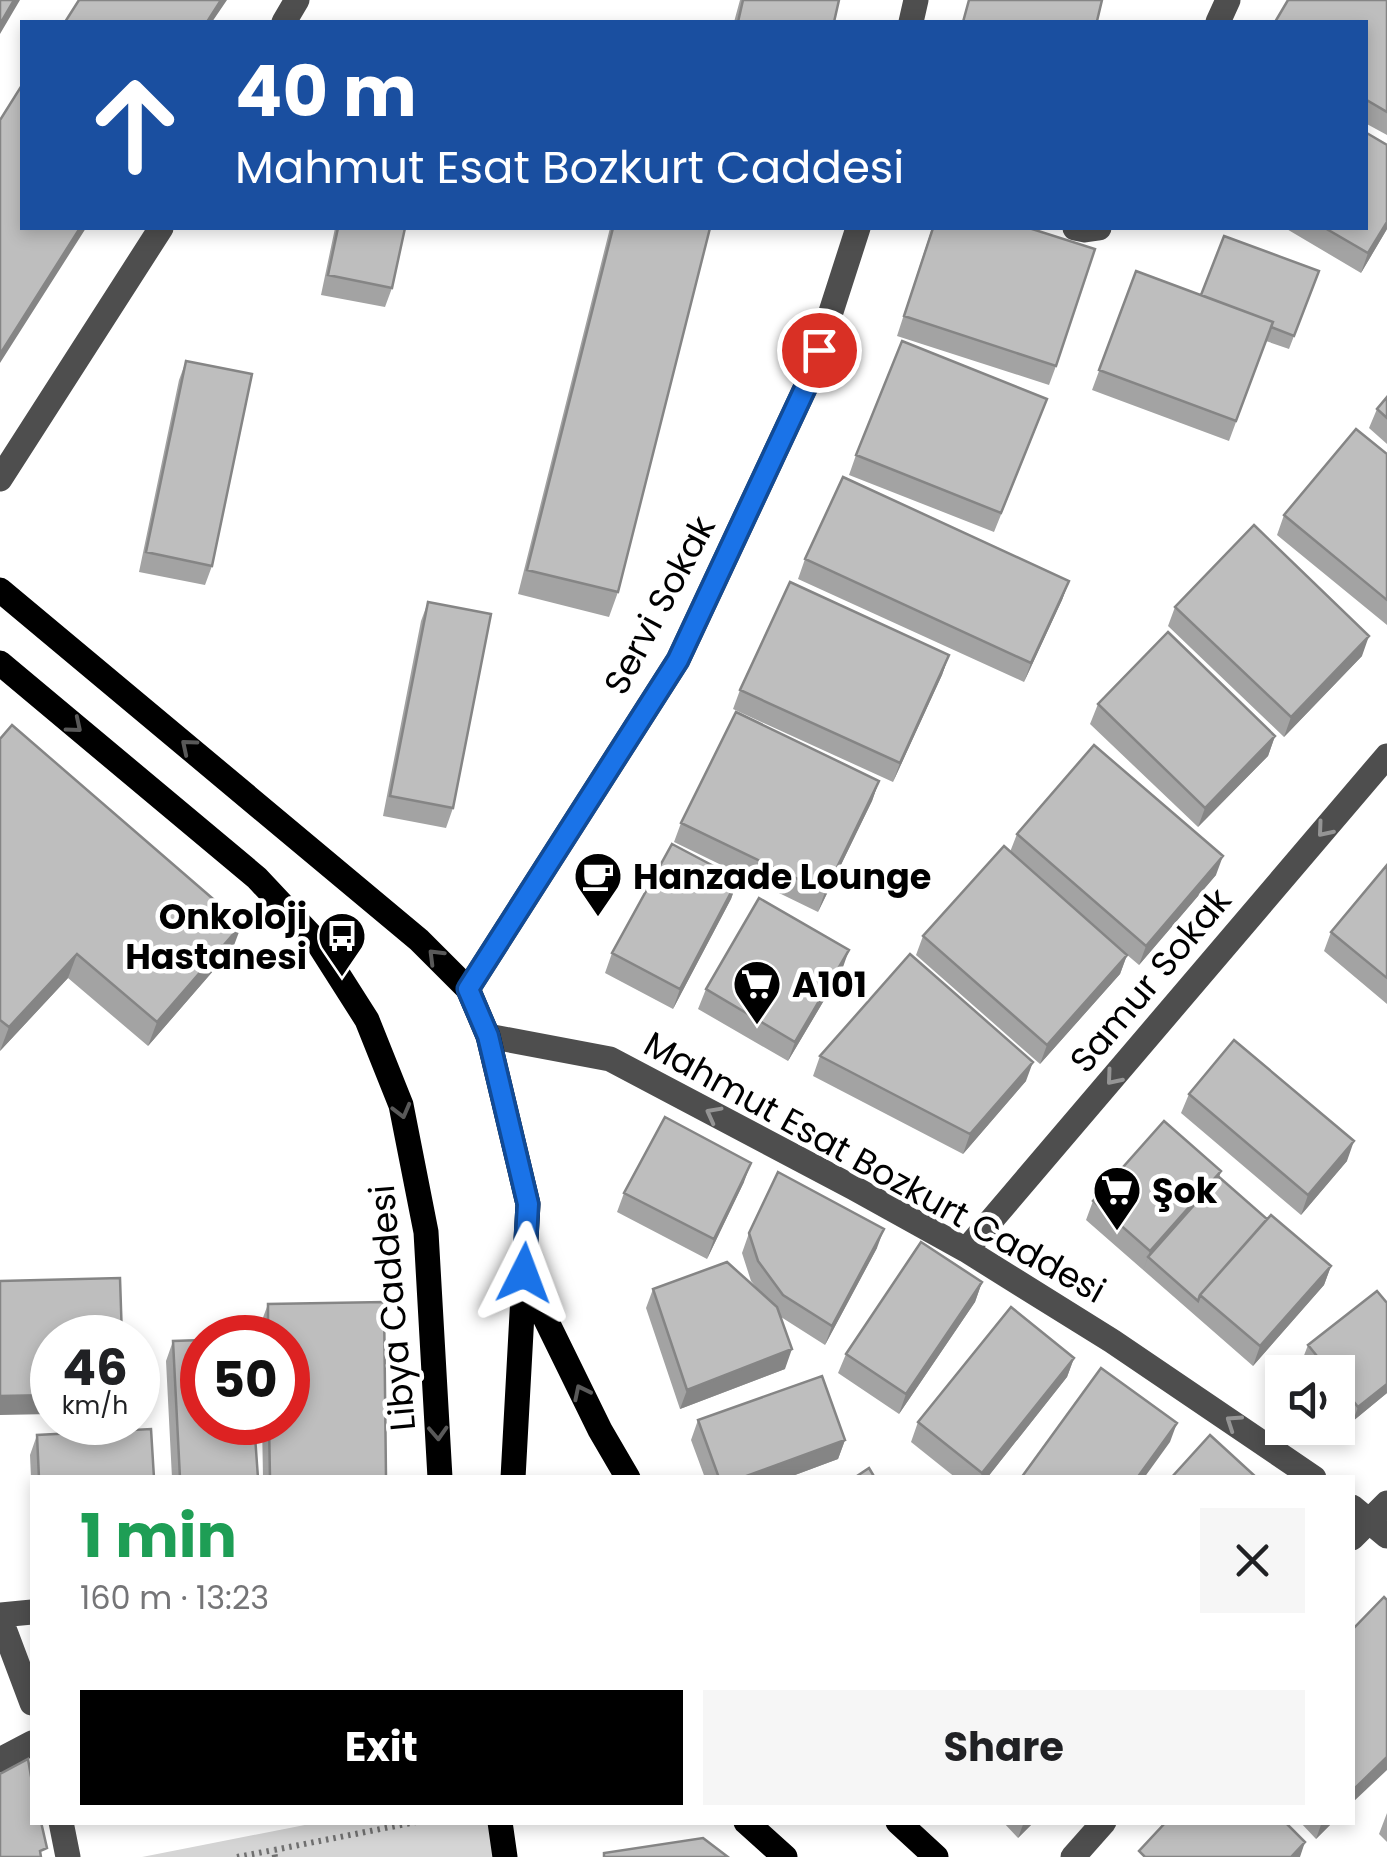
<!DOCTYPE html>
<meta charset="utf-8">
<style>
body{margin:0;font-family:Poppins,sans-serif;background:#f6f6f6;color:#202124;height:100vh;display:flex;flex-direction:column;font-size:38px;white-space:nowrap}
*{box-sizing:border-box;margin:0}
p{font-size:32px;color:#757577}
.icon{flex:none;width:55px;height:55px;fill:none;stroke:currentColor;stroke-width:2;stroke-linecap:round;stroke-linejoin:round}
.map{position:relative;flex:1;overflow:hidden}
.details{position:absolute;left:30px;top:1475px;width:1325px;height:350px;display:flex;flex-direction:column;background:#fff;border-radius:0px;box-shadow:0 5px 15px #0003}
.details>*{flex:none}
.guide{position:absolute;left:20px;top:20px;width:1348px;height:210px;border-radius:0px;box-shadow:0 5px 15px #0003;background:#1a4fa0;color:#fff;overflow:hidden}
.controls{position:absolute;left:1265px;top:1355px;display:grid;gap:20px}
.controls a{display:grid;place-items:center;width:90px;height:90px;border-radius:0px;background:#fff;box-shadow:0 5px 15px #0003;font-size:50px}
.speed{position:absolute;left:30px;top:1315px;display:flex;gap:20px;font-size:50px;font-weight:700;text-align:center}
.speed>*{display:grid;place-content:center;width:130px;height:130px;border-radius:50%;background:#fff;box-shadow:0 5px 15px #0003;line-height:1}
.speed small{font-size:25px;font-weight:400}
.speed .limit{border:15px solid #d22;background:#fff;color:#111}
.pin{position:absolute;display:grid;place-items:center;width:85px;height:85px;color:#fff;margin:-42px;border:5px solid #fff;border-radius:50%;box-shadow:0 2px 10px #0007}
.me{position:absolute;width:110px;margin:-55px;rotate:3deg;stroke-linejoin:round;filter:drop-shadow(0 0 8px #0008)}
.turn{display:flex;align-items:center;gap:35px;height:210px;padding:0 50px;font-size:45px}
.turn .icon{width:130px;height:130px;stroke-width:2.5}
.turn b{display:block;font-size:70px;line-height:85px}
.round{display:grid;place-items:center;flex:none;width:105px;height:105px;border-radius:0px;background:#f6f6f6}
.summary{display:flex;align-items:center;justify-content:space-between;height:170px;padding:0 50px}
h1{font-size:60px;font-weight:700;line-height:75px;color:#1e9e55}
.action{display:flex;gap:20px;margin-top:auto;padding:20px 50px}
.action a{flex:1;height:115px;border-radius:0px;background:#000;color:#fff;font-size:40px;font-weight:700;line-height:115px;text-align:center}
.action a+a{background:#f6f6f6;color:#202124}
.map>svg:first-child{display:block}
</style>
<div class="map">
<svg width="1387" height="1857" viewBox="0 0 1387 1857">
<rect width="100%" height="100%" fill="#fff"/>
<!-- green -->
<path fill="#d5d5d5" d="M320 1822 500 1823 505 1857H142Z"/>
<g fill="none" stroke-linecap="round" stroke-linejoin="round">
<!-- path -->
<path stroke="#707070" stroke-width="6" stroke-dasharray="2.5 5" stroke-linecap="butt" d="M237 1857 274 1850
M275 1857 274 1850 416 1822"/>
<!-- minor -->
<path stroke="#4e4e4e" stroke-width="25" d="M284 22 297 0
M911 22 916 0
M1218 22 1228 0
M1075 228 1085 230 1099 228
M0 479 161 228
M468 989 678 660 809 380 858 228
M488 1036 610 1059 854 1188 966 1250 1112 1341 1314 1478
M966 1250 1387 756
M1352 1507 1387 1536
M1352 1538 1387 1503
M0 1615 32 1612
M0 1618 32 1703
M0 1760 32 1743
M61 1822 68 1857
M1073 1857 1104 1822"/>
<!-- major -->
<path stroke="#000" stroke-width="25" d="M0 590 419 940 468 989 488 1036 528 1204 513 1478
M0 663 257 878 318 943 367 1020 401 1105 426 1232 440 1478
M525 1277 600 1430 628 1478
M500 1822 505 1857
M746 1822 785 1857
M898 1822 936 1857"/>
</g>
<!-- wall -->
<path fill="#a3a3a3" d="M740 0H839L834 22H734Z
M1387 0V135L1365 123V22Z
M335 228H405L392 288 385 307 321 295Z
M610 228H710L618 592 609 617 518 594Z
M932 228 1056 366 1049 385 897 336Z
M1285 228H1365L1387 229 1361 273Z
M1136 271 1201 295 1319 271 1289 349 1266 341 1229 441 1092 390Z
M186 361 212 566 205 585 139 572 179 380Z
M1387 397V444L1369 428 1377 409Z
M1040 418 994 532 849 475 856 455Z
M1387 454V625L1277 535 1284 515Z
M805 559 1069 581 1062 600 1024 682 798 579Z
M428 602 453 808 446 828 383 816 421 621Z
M1175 607 1362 656 1284 737 1168 626Z
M949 655 942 675 893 782 733 709 740 690Z
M1098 704 1275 736 1268 756 1198 827 1090 724Z
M0 739 233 948 148 1046 68 978 0 1051Z
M879 781 872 801 818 912 674 842 681 823Z
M1017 834 1216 875 1139 965 1119 948 1127 955 1120 974 1040 1064 916 955 923 936 1010 852Z
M1387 865V1004L1324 951 1331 932Z
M738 879 731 899 673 1009 605 973 612 953Z
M842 970 788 1061 698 1009 706 989Z
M820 1056 1026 1081 963 1154 813 1076Z
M1189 1094 1347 1161 1301 1215 1181 1113Z
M1221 1171 1219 1177 1267 1219 1331 1266 1324 1285 1253 1366 1086 1220 1093 1201Z
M744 1182 707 1259 617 1212 624 1193Z
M749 1233 877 1248 825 1345 781 1317 785 1369 680 1409 646 1308 653 1289 756 1287 751 1281 742 1253Z
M982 1282 975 1302 899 1414 838 1373 846 1354Z
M268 1304 386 1478H263L262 1422H288V1338H261V1323Z
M173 1341 258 1478H172L166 1361Z
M1308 1345 1387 1393 1353 1421 1338 1402V1372H1314L1303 1358Z
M1074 1358 1067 1377 987 1478H956L911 1442 918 1422Z
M698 1420 845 1440 838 1459 787 1478H705L691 1440Z
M37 1435 154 1478H32V1500L30 1455Z
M1387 1813V1842L1379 1834Z
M1003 1822H1034L1018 1838Z
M1300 1822H1333L1316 1839Z"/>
<!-- shaded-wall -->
<path fill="#858585" d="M14 0H20L0 34V24Z
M221 0H227L212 22H207Z
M1387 222V229L1361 273 1368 253Z
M80 228H86L0 363V354Z
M1069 581 1062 600 1024 682 1031 663Z
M1369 636 1362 656 1284 737 1291 717Z
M949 655 942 675 893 782 900 763Z
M1275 736 1268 756 1198 827 1205 808Z
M879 781 872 801 818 912 825 892Z
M1223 856 1216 875 1139 965 1146 946Z
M738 879 731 899 673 1009 680 989Z
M242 924 233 948 148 1046 157 1022Z
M849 950 842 970 788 1061 795 1042Z
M77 954 68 978 0 1051 9 1027Z
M1127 955 1120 974 1040 1064 1047 1045Z
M1033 1062 1026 1081 963 1154 970 1134Z
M1354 1141 1347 1161 1301 1215 1308 1195Z
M751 1163 744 1182 707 1259 714 1239Z
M1221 1171 1214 1190 1148 1257 1143 1271 1150 1251Z
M884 1229 877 1248 825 1345 832 1326Z
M1331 1266 1324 1285 1253 1366 1260 1346Z
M982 1282 975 1302 899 1414 906 1394Z
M792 1349 785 1369 680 1409 687 1390Z
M1074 1358 1067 1377 987 1478H980L982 1473Z
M1387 1384V1393L1353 1421 1358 1407Z
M52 1395V1414L0 1415V1396Z
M1177 1423 1170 1442 1144 1478H1137Z
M845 1440 838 1459 787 1478H741Z
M1387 1757V1770L1352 1803V1791Z
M1024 1822H1034L1018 1838Z
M1322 1822H1333L1316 1839Z
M1305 1842 1300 1857H1291Z"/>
<!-- building -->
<path fill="#bebebe" stroke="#858585" stroke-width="2.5" d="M0 0H14L0 24Z
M79 0H221L207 22H65Z
M743 0H839L834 22H738Z
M969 0H1102L1097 21 1102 22H963Z
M1288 0H1387V112L1365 99V22H1275Z
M22 85V228H80L0 354V120Z
M1365 132 1387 145V222L1368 253 1325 228H1365Z
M338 228H405L392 288 328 275Z
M613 228H710L618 592 527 570Z
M933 228H1029L1095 249 1056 366 904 316Z
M1224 236 1319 271 1294 336 1271 327 1273 322 1201 295Z
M1136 271 1273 322 1236 421 1099 370Z
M902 341 1047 399 1001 513 856 455Z
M186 361 252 374 212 566 146 552Z
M1387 397V418L1377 409Z
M1356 429 1387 454V600L1284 515Z
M843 477 1069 581 1031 663 805 559Z
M1254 525 1369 636 1291 717 1175 607Z
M790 582 949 655 900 763 740 690Z
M428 602 491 614 453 808 390 796Z
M1168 632 1275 736 1205 808 1098 704Z
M736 712 879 781 825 892 681 823Z
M12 725 242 924 157 1022 77 954 9 1027 0 1020V739Z
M1094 745 1223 856 1146 946 1017 834Z
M672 844 738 879 680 989 612 953Z
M1004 846 1127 955 1047 1045 923 936Z
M1387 865V978L1331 932Z
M759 898 849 950 795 1042 706 989Z
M910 954 1033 1062 970 1134 820 1056Z
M1234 1040 1354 1141 1308 1195 1189 1094Z
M665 1117 751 1163 714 1239 624 1193Z
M1164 1121 1221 1171 1150 1251 1093 1201Z
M778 1172 884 1229 832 1326 783 1295 758 1261 749 1233Z
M1219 1177 1267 1219 1200 1295 1198 1301 1148 1257Z
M1271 1215 1331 1266 1260 1346 1200 1295Z
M921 1242 982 1282 906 1394 846 1354Z
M727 1262 777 1307 792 1349 687 1390 653 1289Z
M120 1278 122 1338H52V1395L0 1396V1281Z
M1377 1291 1387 1303V1384L1358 1407 1338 1382V1372H1330L1308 1345Z
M384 1302 386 1478H270L269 1422H288V1338H268V1304Z
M1011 1307 1074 1358 982 1473 918 1422Z
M202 1340V1422H254L258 1478H180L173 1341Z
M1101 1368 1177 1423 1137 1478H1021Z
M822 1376 845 1440 741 1478H719L698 1420Z
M151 1429 154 1478H39L37 1435Z
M1210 1435 1257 1478H1171Z
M869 1468 875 1478H854Z
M1384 1597 1387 1600V1757L1352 1791V1630Z
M28 1759 32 1782V1822H41L47 1848 40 1851 41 1857H0V1774Z
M1166 1822H1285L1305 1842 1291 1857H1145L1139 1851Z
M703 1838 728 1857H604V1853Z"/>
<!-- one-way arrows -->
<defs><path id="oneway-chevron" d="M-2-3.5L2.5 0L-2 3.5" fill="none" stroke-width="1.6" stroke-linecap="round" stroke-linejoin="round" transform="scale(2.5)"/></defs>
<g stroke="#595959">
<use href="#oneway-chevron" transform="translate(75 726) rotate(40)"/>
<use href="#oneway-chevron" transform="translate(188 746) rotate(-140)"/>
<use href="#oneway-chevron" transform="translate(435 956) rotate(-135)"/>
<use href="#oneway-chevron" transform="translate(402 1111) rotate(75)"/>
<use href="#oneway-chevron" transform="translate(581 1392) rotate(-116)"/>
<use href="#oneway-chevron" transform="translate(438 1433) rotate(87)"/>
</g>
<g stroke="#959595">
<use href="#oneway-chevron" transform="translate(1324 830) rotate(130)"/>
<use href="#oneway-chevron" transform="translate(1113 1078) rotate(130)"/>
<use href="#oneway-chevron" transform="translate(713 1114) rotate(-152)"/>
<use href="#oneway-chevron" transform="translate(1233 1422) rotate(-146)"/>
</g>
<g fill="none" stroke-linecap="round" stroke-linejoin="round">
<!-- route casing -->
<g stroke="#114b97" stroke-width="25">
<path id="route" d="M524 1273 528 1204 488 1036 468 989 678 660 809 380 819 350"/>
</g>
<!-- route -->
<use href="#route" stroke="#1a73e8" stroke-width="18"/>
</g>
<!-- icons -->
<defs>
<g id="cafe-pin" transform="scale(2.5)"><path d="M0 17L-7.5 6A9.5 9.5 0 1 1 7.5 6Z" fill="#000" stroke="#fff"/><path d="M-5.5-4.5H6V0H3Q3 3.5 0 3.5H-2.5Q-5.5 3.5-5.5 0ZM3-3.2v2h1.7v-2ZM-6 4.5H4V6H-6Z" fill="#fff"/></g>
<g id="bus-pin" transform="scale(2.5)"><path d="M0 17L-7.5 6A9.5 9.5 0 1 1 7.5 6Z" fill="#000" stroke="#fff"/><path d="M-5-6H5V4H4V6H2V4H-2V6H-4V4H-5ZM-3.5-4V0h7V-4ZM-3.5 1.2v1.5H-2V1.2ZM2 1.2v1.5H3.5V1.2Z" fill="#fff"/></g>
<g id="supermarket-pin" transform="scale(2.5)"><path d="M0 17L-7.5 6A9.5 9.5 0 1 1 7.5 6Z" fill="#000" stroke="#fff"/><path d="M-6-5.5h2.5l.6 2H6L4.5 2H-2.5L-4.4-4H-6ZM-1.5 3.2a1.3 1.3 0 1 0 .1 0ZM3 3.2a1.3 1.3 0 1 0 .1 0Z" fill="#fff"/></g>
</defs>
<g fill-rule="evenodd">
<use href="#cafe-pin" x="598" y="876"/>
<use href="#bus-pin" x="342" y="936"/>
<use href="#supermarket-pin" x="757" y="984"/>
<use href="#supermarket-pin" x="1117" y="1190"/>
</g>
<g text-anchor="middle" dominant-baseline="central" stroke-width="9" stroke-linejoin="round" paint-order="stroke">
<!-- street labels -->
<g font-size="35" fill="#000" stroke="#fff">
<text transform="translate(659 605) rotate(-62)">Servi Sokak</text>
<text transform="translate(1150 980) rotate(-50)">Samur Sokak</text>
<text transform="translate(875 1167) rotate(29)">Mahmut Esat Bozkurt Caddesi</text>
<text transform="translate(392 1308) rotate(-95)">Libya Caddesi</text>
</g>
<!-- poi labels -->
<g font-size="35" font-weight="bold" fill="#000" stroke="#fff" text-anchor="start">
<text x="633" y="876">Hanzade Lounge</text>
<text x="307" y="916" text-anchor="end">Onkoloji<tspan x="307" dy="40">Hastanesi</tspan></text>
<text x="792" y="984">A101</text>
<text x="1152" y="1190">Şok</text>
</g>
</g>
</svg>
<div class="controls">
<a><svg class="icon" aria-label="sound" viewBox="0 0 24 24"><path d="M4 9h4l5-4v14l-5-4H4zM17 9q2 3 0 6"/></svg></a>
</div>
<div class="speed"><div>46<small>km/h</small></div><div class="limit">50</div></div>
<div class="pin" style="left:819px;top:350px;background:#d93025"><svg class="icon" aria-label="arrive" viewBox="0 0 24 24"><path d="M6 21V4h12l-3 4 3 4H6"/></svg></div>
<svg class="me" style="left:524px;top:1273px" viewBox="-20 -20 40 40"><path d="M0-17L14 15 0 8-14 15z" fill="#1a73e8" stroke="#fff" stroke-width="4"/></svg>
<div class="guide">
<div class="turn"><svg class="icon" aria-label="ahead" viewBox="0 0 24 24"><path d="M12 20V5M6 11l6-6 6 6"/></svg><div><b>40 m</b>Mahmut Esat Bozkurt Caddesi</div></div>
</div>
<section class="details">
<div class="summary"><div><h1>1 min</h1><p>160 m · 13:23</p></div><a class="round"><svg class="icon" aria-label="close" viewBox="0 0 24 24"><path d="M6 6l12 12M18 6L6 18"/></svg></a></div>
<div class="action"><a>Exit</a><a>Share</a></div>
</section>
</div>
